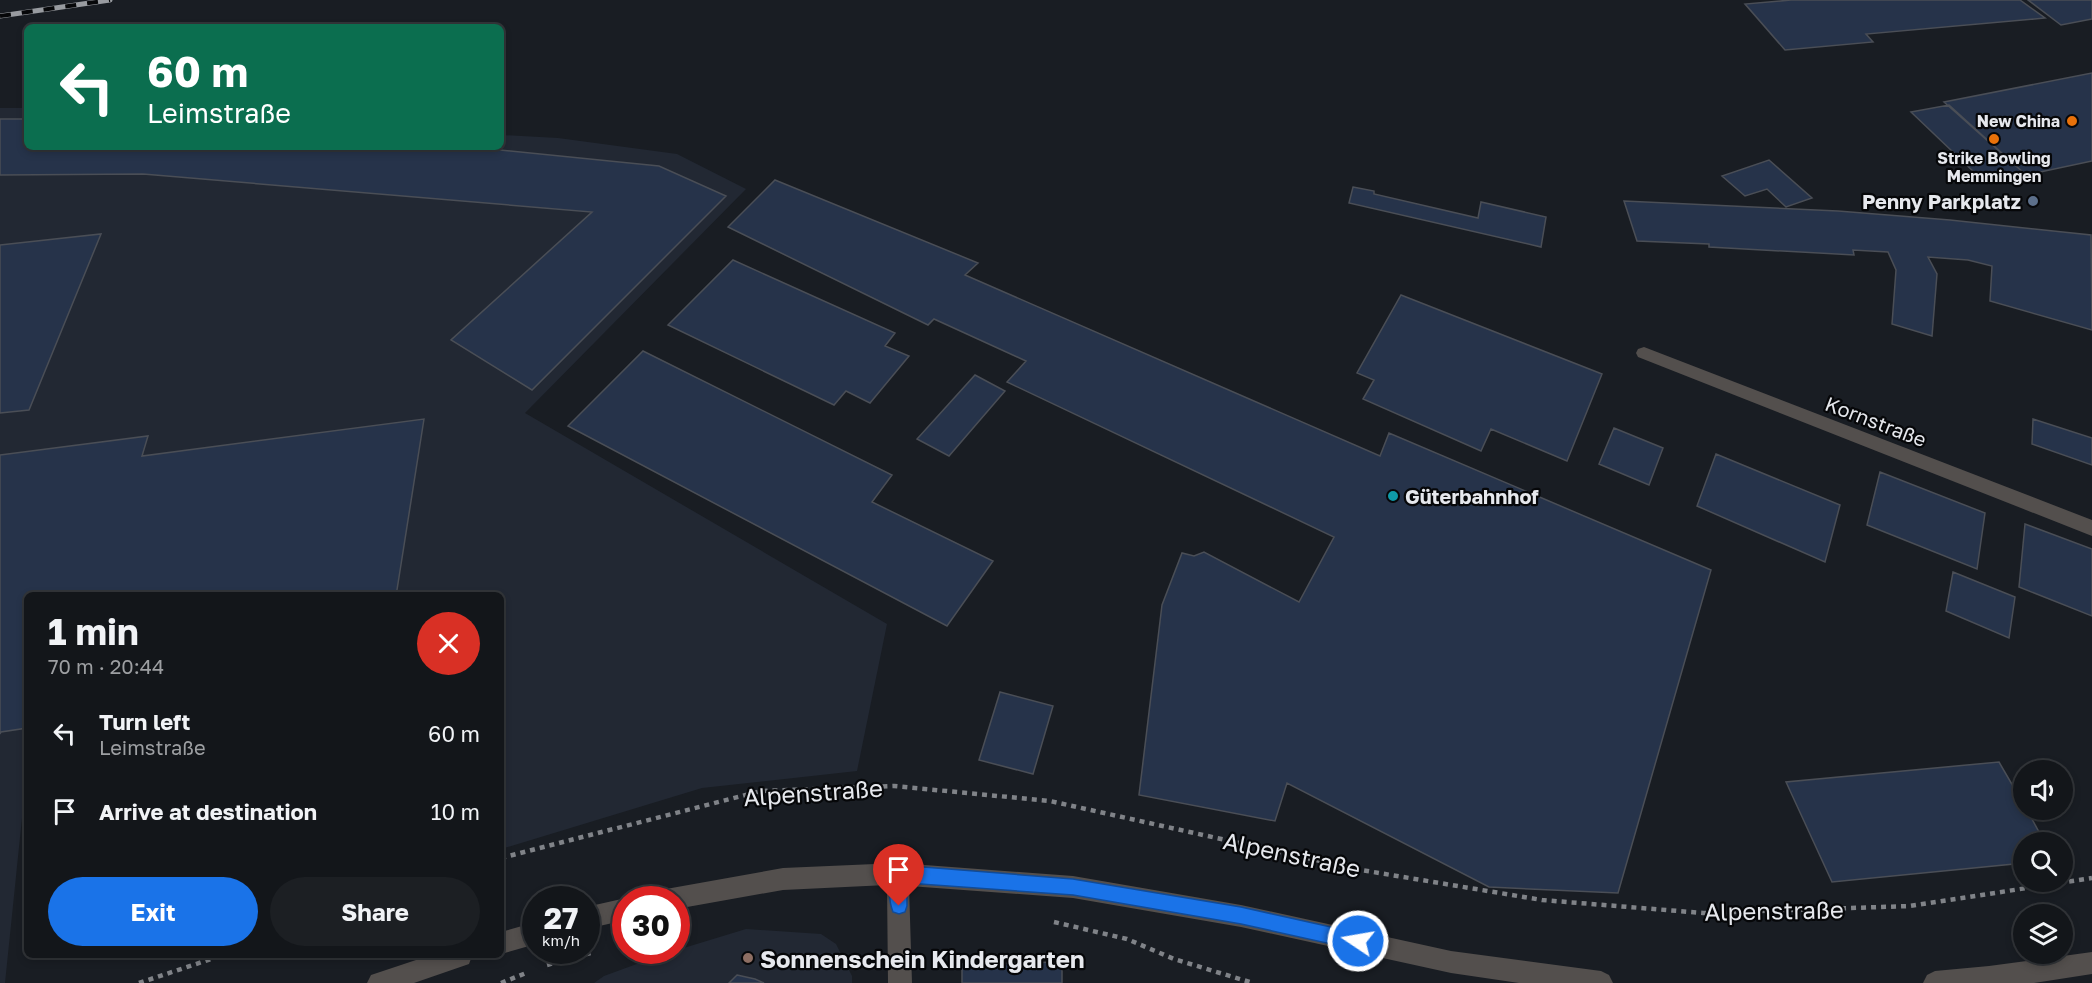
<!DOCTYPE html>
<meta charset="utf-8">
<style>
body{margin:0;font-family:"Golos Text",sans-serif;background:#1c1f23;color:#f1f3f6;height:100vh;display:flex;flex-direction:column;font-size:22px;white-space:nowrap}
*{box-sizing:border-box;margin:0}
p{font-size:20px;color:#9d9fa2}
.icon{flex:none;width:33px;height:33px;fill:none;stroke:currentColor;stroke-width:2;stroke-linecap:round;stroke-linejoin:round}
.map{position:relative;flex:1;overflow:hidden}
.side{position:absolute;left:24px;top:592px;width:480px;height:366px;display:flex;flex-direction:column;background:#13161a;border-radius:9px;box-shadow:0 3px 9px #0003,0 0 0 2px #323539}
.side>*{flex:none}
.top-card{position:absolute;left:24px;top:24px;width:480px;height:126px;border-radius:9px;box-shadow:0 3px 9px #0003,0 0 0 2px #323539;background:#0b6e4f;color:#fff;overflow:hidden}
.tools{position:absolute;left:2013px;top:760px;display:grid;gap:12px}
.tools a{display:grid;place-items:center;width:60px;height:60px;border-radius:50%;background:#13161a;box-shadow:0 3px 9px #0003,0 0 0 2px #323539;font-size:30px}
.speed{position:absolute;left:522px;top:886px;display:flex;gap:12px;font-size:30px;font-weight:700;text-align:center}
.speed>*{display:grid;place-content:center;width:78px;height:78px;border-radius:50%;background:#13161a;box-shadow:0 3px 9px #0003,0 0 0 2px #323539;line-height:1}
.speed small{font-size:15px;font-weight:400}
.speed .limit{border:9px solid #d22;background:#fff;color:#111}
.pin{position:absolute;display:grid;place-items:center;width:51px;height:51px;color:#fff;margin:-62px -26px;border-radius:50% 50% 50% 0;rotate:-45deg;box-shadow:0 0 6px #0007}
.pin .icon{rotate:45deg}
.me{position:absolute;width:66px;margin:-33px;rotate:282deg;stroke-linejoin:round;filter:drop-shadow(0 0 4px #0008)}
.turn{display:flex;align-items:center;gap:21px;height:126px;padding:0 24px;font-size:27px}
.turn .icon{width:78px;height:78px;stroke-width:2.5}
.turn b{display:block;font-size:42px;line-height:51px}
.round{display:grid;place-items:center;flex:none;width:63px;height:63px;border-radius:32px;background:#1c1f23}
.summary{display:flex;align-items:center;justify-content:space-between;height:102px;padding:0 24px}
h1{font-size:36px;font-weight:700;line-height:45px}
.cta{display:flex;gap:12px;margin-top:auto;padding:12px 24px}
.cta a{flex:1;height:69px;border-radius:36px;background:#1a73e8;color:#fff;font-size:24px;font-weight:700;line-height:69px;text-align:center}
.cta a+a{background:#1c1f23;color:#f1f3f6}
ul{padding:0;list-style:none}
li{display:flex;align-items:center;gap:18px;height:78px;padding:0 24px}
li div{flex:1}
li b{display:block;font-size:22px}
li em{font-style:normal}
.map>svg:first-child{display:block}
</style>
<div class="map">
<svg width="2092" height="983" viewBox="0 0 2092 983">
<rect width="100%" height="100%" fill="#191d23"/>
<!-- built -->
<path fill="#222833" d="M0 108H27V147H501V135L558 138 677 154 746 189 525 413 887 624 857 771 702 788 501 849V596H27V788L25 789 5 983H0Z
M746 929 821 934 836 944 852 976V983H594L604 976 664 954Z"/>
<!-- building -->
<path fill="#26334a" stroke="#4a4e56" stroke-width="1.5" d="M1791 0H2020L2045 18 1866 34 1873 42 1785 50 1745 4Z
M2028 0H2092V19L2061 25Z
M2092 73V161L2026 175 1944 102Z
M1949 105 2026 175 1976 174 1911 112Z
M0 119H27V147H470L659 166 726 196 532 390 451 340 592 212 143 174 0 175Z
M1769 160 1812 198 1786 207 1767 189 1745 196 1722 176Z
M775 180 978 263 965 275 1380 456 1389 433 1711 570 1618 893 1489 887 1287 783 1275 821 1139 795 1162 605 1182 553 1194 556 1204 552 1299 602 1334 537 1007 382 1026 361 934 319 928 325 728 227Z
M1353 187 1374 191V194L1478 218 1481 202 1546 217 1541 247 1349 203Z
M1624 201 1838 211 1950 220 2091 235 2092 330 1990 301 1992 266 1968 260 1928 257 1937 274 1932 336 1892 324 1896 270 1888 252 1853 250 1854 255 1709 247V244L1637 241Z
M101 234 29 410 0 413V245Z
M733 260 895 333 885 346 909 356 870 403 846 391 834 405 668 325Z
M1401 295 1602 374 1567 461 1491 429 1481 451 1363 399 1374 380 1357 373Z
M643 351 892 475 872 502 993 561 947 626 568 426Z
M975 375 1005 391 949 456 917 439Z
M424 419 396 596H27V728L1 732 0 734V455L148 436 142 456Z
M2033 419 2092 438V465L2032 444Z
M1614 428 1663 448 1649 485 1599 464Z
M1716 454 1840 505 1825 562 1697 506Z
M1880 472 1985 513 1977 569 1867 525Z
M2025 524 2092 549V616L2019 587Z
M1953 572 2015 597 2009 638 1946 611Z
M1000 692 1053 706 1033 774 979 760Z
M1999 762 2024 805V810H2027L2045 843H2024V863L1832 882 1786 782Z
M1062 962V983H962V964Z
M737 975 755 979 764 983H729Z"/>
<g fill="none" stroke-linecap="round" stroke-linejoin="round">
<!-- path -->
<path stroke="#808388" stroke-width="4.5" stroke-dasharray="5 5" stroke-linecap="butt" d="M501 858 761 791 894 786 1050 801 1361 870 1542 900 1703 913 1910 906 2092 878
M1054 922 1127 939 1174 959 1253 983
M547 965 594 952
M139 983 220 956
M501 983 526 973"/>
<!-- minor -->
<path fill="#534f4d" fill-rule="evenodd" d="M1644 347 2092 520V536L1638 357 1636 353 1638 349Z
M898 863 1073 876 1241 905 1451 951 1601 971 1609 975 1613 983H1519L1451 973 1241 927 1073 898 909 886 912 983H888L887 885 783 890 676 909V900H655L658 892 666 889 783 868Z
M626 898 631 900H626V920L586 929V907Z
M536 922V944L501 954V932Z
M2092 952V974L2034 983H1923L1927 975 1935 971 1989 966Z
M428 956H472L469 964 414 983H367L371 975Z"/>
<!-- rail casing -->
<g stroke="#989ba0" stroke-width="5">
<path id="rail" d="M0 16 110 0"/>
</g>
<!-- rail -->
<use href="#rail" stroke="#060709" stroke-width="4" stroke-dasharray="11" stroke-linecap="butt"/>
</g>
<!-- route -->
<path fill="#1a73e8" stroke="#114b97" stroke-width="1.5" d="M898 865 1073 879 1241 907 1358 933 1364 935 1366 941 1364 947 1358 950 1241 924 1073 895 907 883V906L905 912 899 914 893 912C888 900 888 879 892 868Z"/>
<!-- markers -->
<g fill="#e8710a" stroke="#060709" stroke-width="2">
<circle cx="2072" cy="121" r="6"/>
<circle cx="1994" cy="139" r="6"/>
</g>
<circle fill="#5c6f8a" stroke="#060709" stroke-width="2" cx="2033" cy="201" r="6"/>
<circle fill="#0f9aa8" stroke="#060709" stroke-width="2" cx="1393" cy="496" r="6"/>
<circle fill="#8d6e63" stroke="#060709" stroke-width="2" cx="748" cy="958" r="6"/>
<g text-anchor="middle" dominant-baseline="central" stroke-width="4.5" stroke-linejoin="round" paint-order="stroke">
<!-- far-poi labels -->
<g font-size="16" font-weight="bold" fill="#e6e8ed" stroke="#060709" text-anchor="end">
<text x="2060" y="121">New China</text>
<text x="1994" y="158" text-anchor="middle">Strike Bowling<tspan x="1994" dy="18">Memmingen</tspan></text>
</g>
<!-- poi labels -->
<g font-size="20" font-weight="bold" fill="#e6e8ed" stroke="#060709" text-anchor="end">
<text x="2021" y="201">Penny Parkplatz</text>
<text x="1405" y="496" text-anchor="start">Güterbahnhof</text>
</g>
<!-- street labels -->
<g font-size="20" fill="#e6e8ed" stroke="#060709">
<text transform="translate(1876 421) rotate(21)">Kornstraße</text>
</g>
<!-- near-street labels -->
<g font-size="24" fill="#e6e8ed" stroke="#060709">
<text transform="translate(813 792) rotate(-4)">Alpenstraße</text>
<text transform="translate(1292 854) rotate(12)">Alpenstraße</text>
<text transform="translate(1774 910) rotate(-1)">Alpenstraße</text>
</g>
<!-- near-poi labels -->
<g font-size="24" font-weight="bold" fill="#e6e8ed" stroke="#060709" text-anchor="start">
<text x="760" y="958">Sonnenschein Kindergarten</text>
</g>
</g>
</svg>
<div class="tools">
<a><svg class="icon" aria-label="sound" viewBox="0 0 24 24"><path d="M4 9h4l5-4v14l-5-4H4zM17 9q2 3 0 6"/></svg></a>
<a><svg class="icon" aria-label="search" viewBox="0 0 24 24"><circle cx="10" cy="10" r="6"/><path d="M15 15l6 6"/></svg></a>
<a><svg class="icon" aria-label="layers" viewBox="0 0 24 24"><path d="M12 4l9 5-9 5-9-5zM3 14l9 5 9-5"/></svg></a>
</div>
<div class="speed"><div>27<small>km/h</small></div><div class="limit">30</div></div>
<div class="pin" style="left:899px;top:906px;background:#d93025"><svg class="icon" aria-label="arrive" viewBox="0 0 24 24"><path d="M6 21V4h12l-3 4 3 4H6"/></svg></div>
<svg class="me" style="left:1358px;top:941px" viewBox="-20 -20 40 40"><circle r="17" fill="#1a73e8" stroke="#fff" stroke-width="3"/><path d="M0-11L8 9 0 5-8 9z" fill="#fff"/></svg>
<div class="top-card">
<div class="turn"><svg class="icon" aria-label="left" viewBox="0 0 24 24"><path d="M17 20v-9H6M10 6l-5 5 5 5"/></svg><div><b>60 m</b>Leimstraße</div></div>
</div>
<section class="side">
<div class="summary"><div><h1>1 min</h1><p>70 m · 20:44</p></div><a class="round" style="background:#d93025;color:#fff"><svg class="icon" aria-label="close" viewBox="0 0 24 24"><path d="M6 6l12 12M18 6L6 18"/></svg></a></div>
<ul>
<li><svg class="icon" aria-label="left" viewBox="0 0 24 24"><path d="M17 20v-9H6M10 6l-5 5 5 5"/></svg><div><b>Turn left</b><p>Leimstraße</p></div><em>60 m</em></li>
<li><svg class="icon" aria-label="arrive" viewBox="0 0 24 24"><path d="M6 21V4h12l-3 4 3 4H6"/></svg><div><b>Arrive at destination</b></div><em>10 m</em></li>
</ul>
<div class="cta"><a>Exit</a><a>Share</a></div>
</section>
</div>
